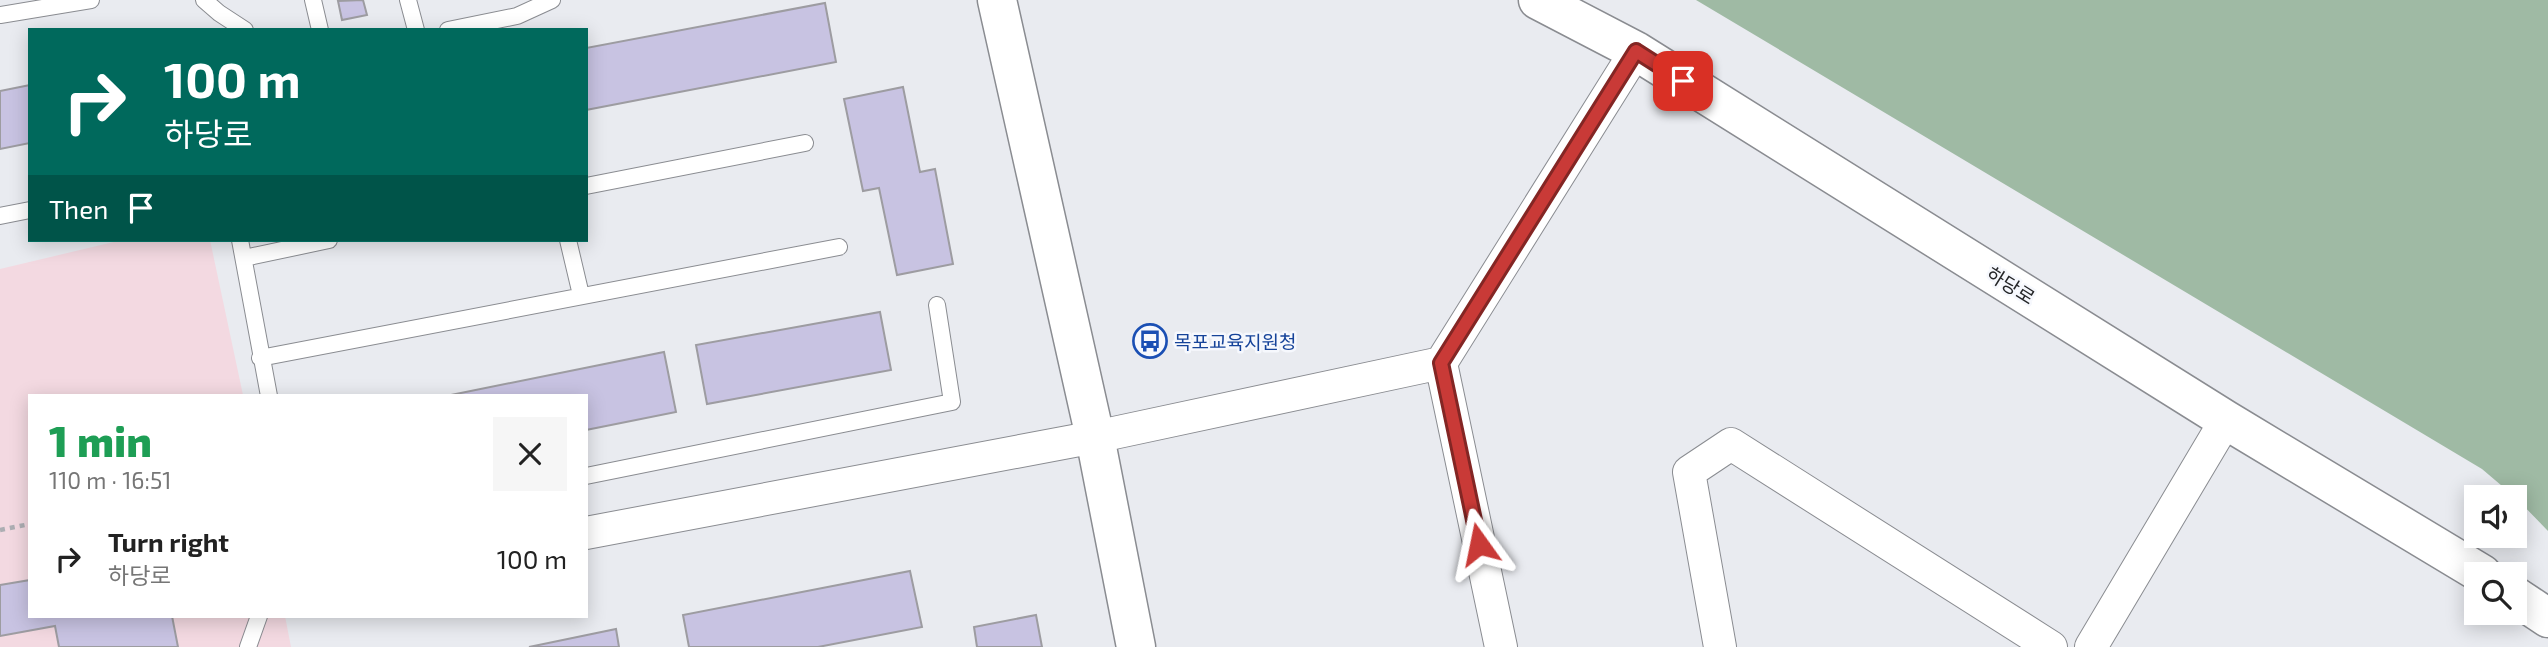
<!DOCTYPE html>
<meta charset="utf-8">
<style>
body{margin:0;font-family:"Exo 2","Noto Sans KR",sans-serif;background:#f6f6f6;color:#222;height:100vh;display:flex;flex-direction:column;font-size:26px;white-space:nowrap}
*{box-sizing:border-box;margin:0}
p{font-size:23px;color:#767676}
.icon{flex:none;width:38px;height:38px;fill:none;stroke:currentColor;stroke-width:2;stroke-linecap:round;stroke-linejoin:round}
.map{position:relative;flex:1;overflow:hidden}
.side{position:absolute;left:28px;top:394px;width:560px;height:224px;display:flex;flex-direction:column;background:#fff;border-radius:0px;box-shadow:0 4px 18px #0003}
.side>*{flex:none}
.guide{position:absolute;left:28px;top:28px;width:560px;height:214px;border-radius:0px;box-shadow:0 4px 18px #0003;background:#00695c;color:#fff;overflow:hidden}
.fabs{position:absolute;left:2464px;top:485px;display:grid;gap:14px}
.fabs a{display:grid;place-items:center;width:63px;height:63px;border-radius:0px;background:#fff;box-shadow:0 4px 18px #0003;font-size:35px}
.pin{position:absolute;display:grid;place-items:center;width:60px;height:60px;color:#fff;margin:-30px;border-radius:14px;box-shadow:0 4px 10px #0006}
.me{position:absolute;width:77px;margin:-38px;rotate:348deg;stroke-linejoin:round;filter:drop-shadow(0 0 5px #0008)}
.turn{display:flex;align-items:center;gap:24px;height:147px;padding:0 21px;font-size:32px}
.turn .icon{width:91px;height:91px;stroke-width:2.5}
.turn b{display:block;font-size:49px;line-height:60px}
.then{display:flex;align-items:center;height:66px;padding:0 21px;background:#0003;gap:14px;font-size:26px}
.round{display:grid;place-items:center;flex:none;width:74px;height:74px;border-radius:0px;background:#f6f6f6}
.summary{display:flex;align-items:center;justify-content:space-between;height:119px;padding:0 21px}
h1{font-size:42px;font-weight:800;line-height:52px;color:#1e9e55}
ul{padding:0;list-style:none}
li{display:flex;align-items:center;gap:21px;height:91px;padding:0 21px}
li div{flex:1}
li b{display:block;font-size:26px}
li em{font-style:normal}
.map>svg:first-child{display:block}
</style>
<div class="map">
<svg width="2548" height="647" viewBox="0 0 2548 647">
<rect width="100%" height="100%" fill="#e9ebf0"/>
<!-- education -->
<path fill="#f3d9e1" d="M122 240H210L243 395 30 396V616H285L291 647H0V269Z"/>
<!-- forest -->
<path fill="#9fbaa4" d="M1696 0H2548V531L2515 497 2482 469Z"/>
<!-- building -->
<path fill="#c8c3e2" stroke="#9d9ca1" stroke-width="2" d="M363 0 367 15 342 20 338 1Z
M825 3 836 62 586 110V48Z
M30 85V143L0 149V91Z
M903 87 920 172 935 169 953 264 897 275 879 188 863 191 844 99Z
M880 312 891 370 707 404 696 345Z
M664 352 676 412 586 430V396H446Z
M910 571 922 627 818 647H689L683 615Z
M30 580V616H172L178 647H59L55 626 0 636V585Z
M1036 615 1042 647H977L974 627Z
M616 629 619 647H529Z"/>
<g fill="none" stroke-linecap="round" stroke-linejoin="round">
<!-- lane casing -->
<g stroke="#8a8c91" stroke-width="18">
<path id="lane" d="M204 0 219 13 245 30
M313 0 320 30
M408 0 416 30
M0 15 91 0
M448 30 517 16 552 0
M586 186 805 143
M0 216 30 210
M240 240 269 396
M568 240 581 295
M244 258 329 240
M260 358 839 247
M586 476 952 402 937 305
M248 647 259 616"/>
</g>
<!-- street casing -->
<g stroke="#8a8c91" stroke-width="34">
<path id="street" d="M1441 363 1501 647
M586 533 1095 437 1441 363 1636 51
M1720 647 1689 472 1731 444 2051 647
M2091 647 2226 420"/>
</g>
<!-- secondary casing -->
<g stroke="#8a8c91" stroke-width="41">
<path id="secondary" d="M997 0 1095 437 1136 647
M1538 0 1636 51 2226 420 2482 574
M2515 596 2548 618"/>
</g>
<!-- path -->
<path stroke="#adaeb3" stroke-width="4.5" stroke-dasharray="5 5" stroke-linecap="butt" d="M0 530 30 524"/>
<!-- lane -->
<use href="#lane" stroke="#fff" stroke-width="16"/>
<!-- street -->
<use href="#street" stroke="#fff" stroke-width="32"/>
<!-- secondary -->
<use href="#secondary" stroke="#fff" stroke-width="38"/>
</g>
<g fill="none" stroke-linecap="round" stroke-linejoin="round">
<!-- route casing -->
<g stroke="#832624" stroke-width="18">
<path id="route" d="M1479 544 1441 363 1636 51 1683 81"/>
</g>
<!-- route -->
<use href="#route" stroke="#c93a37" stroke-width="12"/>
</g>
<!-- icons -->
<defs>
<g id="bus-ring" transform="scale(1.75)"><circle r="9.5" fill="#f6f8fd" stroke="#1a4fb4" stroke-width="1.5"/><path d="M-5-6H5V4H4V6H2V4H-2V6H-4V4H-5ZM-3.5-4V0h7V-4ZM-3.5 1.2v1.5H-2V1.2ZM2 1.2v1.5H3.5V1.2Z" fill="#1a4fb4"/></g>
</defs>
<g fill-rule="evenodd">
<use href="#bus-ring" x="1150" y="341"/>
</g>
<g text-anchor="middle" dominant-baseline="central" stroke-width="5" stroke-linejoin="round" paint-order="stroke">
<!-- street labels -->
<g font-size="19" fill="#252628" stroke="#f6f8fd">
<text transform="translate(2011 285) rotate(32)">하당로</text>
</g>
<!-- transit labels -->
<g font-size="19" fill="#164399" stroke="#f6f8fd" text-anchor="start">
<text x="1174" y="341">목포교육지원청</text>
</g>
</g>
</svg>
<div class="fabs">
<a><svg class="icon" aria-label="sound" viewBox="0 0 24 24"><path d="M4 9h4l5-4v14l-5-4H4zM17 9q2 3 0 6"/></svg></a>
<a><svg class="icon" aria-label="search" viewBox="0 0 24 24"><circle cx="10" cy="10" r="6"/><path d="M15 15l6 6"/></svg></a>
</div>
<div class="pin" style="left:1683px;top:81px;background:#d93025"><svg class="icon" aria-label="arrive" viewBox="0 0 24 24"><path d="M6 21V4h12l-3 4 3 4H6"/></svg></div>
<svg class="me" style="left:1479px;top:544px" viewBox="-20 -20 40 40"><path d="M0-17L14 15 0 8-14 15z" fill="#c93a37" stroke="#fff" stroke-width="4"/></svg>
<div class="guide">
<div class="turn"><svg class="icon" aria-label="right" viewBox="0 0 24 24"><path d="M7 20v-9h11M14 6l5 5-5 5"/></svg><div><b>100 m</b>하당로</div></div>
<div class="then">Then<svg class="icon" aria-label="arrive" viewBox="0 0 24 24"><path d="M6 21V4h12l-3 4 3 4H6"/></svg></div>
</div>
<section class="side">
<div class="summary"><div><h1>1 min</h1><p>110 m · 16:51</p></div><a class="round"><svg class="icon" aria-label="close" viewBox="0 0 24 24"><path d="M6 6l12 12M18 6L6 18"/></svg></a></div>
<ul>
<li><svg class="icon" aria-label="right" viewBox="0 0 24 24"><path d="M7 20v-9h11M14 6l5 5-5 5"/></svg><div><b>Turn right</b><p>하당로</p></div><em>100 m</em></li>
</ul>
</section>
</div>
